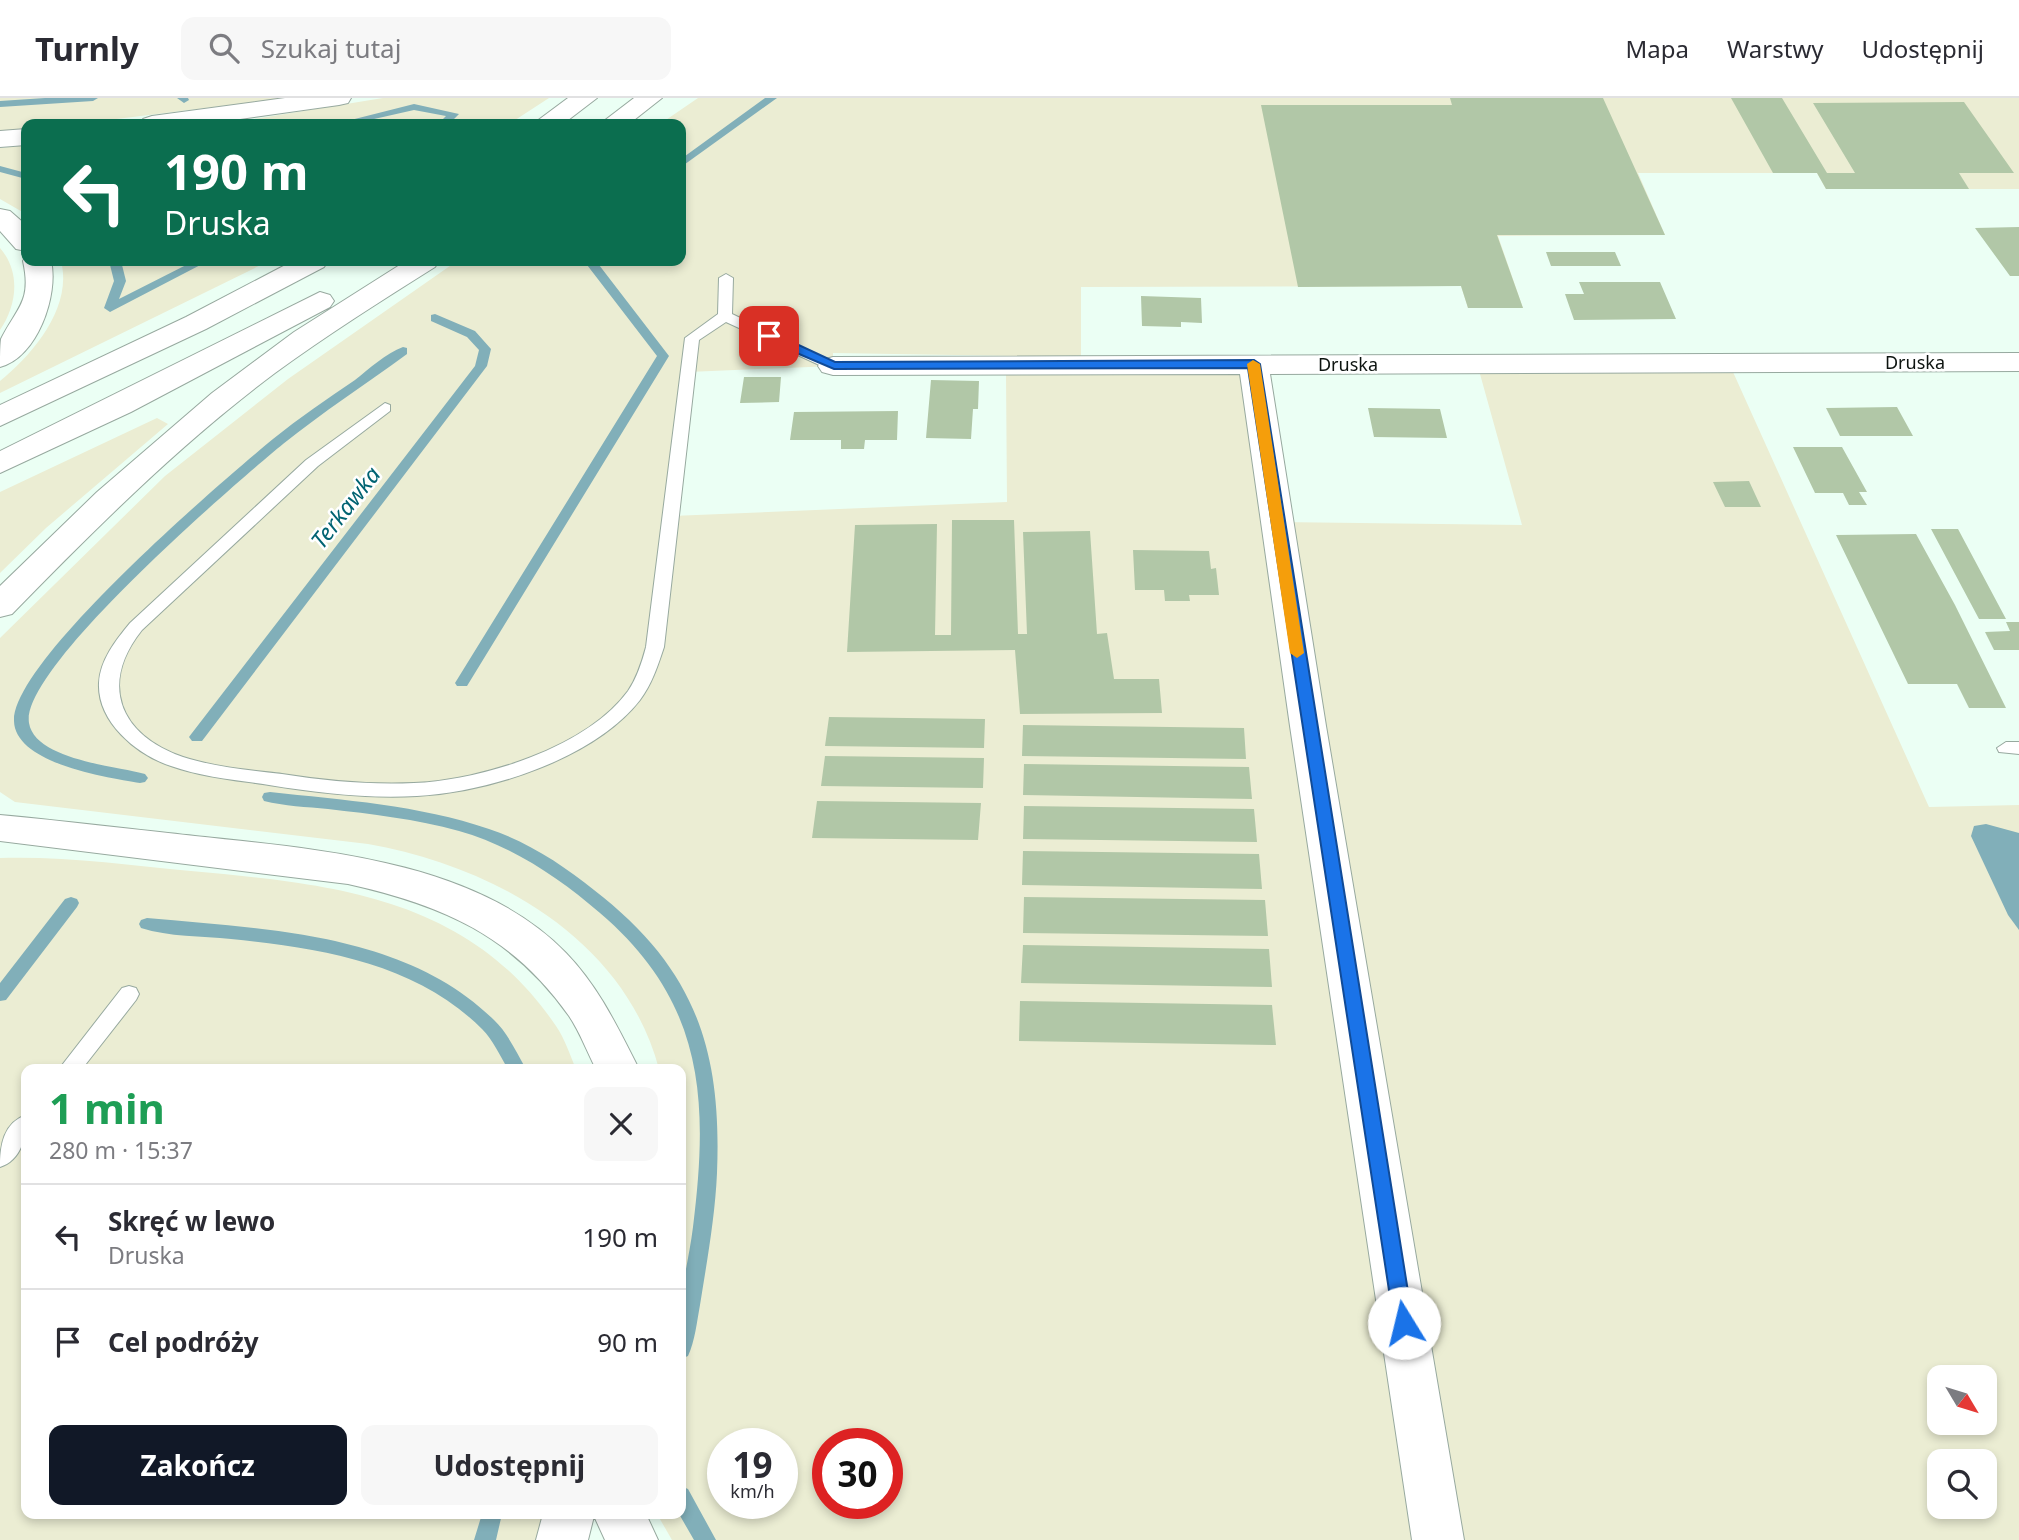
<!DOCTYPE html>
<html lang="pl">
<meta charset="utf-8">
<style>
body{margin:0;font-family:"Noto Sans",sans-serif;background:#f7f7f7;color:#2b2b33;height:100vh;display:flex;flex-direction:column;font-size:26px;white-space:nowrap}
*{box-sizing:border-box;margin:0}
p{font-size:23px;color:#7c7c81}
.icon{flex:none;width:38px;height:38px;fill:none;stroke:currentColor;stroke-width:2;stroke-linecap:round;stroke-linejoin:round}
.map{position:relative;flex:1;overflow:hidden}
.panel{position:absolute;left:21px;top:966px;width:665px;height:455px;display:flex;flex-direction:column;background:#fff;border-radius:14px;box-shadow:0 4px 10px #0003}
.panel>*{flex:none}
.top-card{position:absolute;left:21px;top:21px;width:665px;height:147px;border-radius:14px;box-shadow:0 4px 10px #0003;background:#0b6e4f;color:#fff;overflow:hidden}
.needle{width:46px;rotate:128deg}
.tools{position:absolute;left:1927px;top:1267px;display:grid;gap:14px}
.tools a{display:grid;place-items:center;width:70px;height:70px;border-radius:14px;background:#fff;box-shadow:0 4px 10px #0003;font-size:35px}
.speed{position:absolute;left:707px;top:1330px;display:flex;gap:14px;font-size:35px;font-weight:700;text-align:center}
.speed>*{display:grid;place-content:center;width:91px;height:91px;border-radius:50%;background:#fff;box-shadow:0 4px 10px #0003;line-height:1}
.speed small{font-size:18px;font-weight:400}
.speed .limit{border:10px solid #d22;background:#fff;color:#111}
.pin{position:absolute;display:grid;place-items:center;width:60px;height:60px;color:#fff;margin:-30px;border-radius:14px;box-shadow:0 4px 10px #0006}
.me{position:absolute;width:77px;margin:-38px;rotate:351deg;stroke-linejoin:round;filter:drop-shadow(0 0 5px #0008)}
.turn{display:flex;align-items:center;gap:24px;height:147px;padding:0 28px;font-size:32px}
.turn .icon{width:91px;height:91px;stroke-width:2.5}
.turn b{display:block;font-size:49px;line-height:60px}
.round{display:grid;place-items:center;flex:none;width:74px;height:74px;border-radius:14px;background:#f7f7f7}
.head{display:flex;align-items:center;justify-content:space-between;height:119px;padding:0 28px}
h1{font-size:42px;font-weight:700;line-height:52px;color:#1e9e55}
.cta{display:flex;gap:14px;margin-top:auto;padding:14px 28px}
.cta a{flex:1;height:80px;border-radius:14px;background:#111827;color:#fff;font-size:28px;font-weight:700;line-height:80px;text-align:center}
.cta a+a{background:#f7f7f7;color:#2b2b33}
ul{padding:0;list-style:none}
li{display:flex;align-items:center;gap:21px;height:105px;padding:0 28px;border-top:2px solid #e1e1e2}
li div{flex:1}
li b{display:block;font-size:26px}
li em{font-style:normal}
header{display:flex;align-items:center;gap:42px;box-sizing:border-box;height:98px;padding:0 35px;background:#fff;border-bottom:2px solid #e1e1e2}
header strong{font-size:33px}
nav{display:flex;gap:38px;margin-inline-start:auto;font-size:24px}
.search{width:490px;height:63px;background:#f7f7f7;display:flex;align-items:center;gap:18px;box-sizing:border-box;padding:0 24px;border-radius:14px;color:#7c7c81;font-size:26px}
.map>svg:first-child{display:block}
</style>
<header>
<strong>Turnly</strong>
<div class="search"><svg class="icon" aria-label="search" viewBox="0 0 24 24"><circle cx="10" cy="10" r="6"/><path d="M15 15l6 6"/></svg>Szukaj tutaj</div>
<nav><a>Mapa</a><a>Warstwy</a><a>Udostępnij</a></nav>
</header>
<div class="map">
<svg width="2019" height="1442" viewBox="0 0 2019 1442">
<rect width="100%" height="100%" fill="#ebfff4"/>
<!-- green -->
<path fill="#ebedd3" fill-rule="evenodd" d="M0 0H287L76 26H26V30L0 33Z
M383 0H549L509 26H223Z
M698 0H2019V91H1826L1817 75H1638L1665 137 1498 138 1523 210H1468L1461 188 1081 189V259L833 255V268L688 274 672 418 1007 404 1006 277 1255 276 1278 424 1522 427 1480 276 1733 274 1929 709 2019 707V1442H672L657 1416H681V971H659C624 840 493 768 368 746L15 704 0 694V540L165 378 288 281 457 163H681V26H660ZM1939 1279H1984V1325H1939ZM723 1346H782V1405H723ZM828 1346H887V1405H828ZM1939 1363H1984V1409H1939Z
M26 47V116L0 101V50Z
M0 150C21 174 17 207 0 232Z
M61 163H269L0 295V283C33 256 73 209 61 163Z
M157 320 168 326 46 430 0 475V394Z
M0 760C63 758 128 767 191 773 334 786 469 799 556 928 565 941 570 957 576 971H26V1416H544L538 1442H0Z"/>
<!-- water -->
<path fill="#81afb9" d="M1986 726 2019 735V832L2008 817 1971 738 1974 728Z"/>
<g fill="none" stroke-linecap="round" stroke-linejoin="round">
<!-- stream -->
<path fill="#81afb9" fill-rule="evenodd" d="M45 0H98L93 3 0 9V3Z
M177 0H188L189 2 184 5Z
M765 0H777L681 69V61Z
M414 6 459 16 449 26H438L446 18 414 12 352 26H335Z
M0 68 26 75V81L0 74Z
M109 163H121L126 183 119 201 194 163H208L110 214 104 210 114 183Z
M584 163H596L669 258 467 588H457L455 585 657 258Z
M435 216 475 233 491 251 487 268 202 643H192L189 639 192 635 475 268 479 252 467 239 431 223V217Z
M403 249 407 250V256C366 286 323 314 283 346 237 384 20 570 29 625 35 662 117 668 145 676L148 680 145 684 140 685C109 680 15 666 14 623 12 563 222 383 273 341 299 320 327 301 355 282 369 271 386 255 403 249Z
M270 694C343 702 419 707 489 731 528 744 563 767 594 792 695 870 722 951 717 1075 715 1119 707 1163 700 1207 697 1223 695 1243 688 1258L681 1261C681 1241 679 1221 681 1202 684 1178 690 1153 693 1129 709 1001 704 904 600 815 558 779 512 748 459 733 416 721 371 716 328 711 307 709 284 708 264 703L262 699 264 695Z
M71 799 77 801 79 805 77 809 6 902 0 903V885L65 801Z
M147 820C264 831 405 834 494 922 507 934 517 955 526 971H508C500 958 493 942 482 931 416 865 321 850 231 841 202 838 169 839 141 830L139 826 141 822Z
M681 1388 688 1391 716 1442H694L679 1416Z
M482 1416H502L496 1442H474Z"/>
</g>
<!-- building -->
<path fill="#b1c7a7" d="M1450 0H1603L1665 137H1497L1523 210H1468L1461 188 1298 189 1261 7H1452Z
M1731 0H1782L1827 75H1855L1813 5 1964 4 2014 75H1959L1969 91H1826L1817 75H1773Z
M2019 129V178H2010L1975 130Z
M1546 154H1615L1621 168H1551Z
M1579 184H1660L1676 221 1574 222 1565 196H1584Z
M1141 198 1201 200 1202 225 1181 224V229L1142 228Z
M744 279H781L779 304 740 305Z
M931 282 979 283 978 311H973L971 341 926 340Z
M1897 309 1913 338H1840L1826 310Z
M1368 310 1440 311 1447 340 1374 339Z
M898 313 897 342H865L864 351H841V342H790L794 314Z
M1793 349H1842L1867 394H1859L1867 407H1849L1843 395H1815Z
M1749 383 1761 409H1725L1713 384Z
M952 422H1014L1018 536H1027L1023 434 1090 433 1097 536 1107 535 1114 581H1159L1162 615 1020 616 1015 552 847 554 855 427 937 426 935 537H951Z
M1931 431H1958L2006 521H1979Z
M1916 436 1955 507 2006 610H1969L1957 586H1908L1836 437Z
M1133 452 1209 453 1211 471 1216 470 1219 497H1189L1190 503H1165L1164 492H1135Z
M2006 524H2019V552H1994L1985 534 2010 533Z
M829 619 985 621 984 650 825 648Z
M1023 627 1244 630 1246 661 1022 658Z
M825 658 984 660 983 690 821 688Z
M1024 666 1249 669 1252 701 1023 697Z
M817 703 981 705 978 742 812 740Z
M1024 708 1254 711 1257 744 1023 741Z
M1023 753 1259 756 1262 791 1022 787Z
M1024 799 1265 802 1268 838 1023 835Z
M1023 847 1269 851 1272 889 1021 885Z
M1020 903 1272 907 1276 947 1019 943Z"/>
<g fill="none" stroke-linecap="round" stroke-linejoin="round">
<!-- lane casing -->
<g stroke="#97a99f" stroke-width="2">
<path id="lane" d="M726 176 733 180 732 216 840 268 833 272 828 271 726 224 699 242 664 549C658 567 652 586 640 602 594 661 489 694 417 698 368 701 318 695 269 687 236 682 202 679 171 668 137 657 97 624 99 585 100 562 116 542 130 525L306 362 385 305 390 307V313L318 368 142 532C99 586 119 637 183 659 214 669 249 672 282 676 326 683 370 687 414 685 482 682 586 650 628 593 637 580 642 564 646 549L685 240 718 216 719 180Z
M2006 644H2019V656L1999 654 1997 650Z
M129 888 136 890 139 896 136 902 82 971H59L122 890Z
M26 1017C27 1037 22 1062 0 1069 0 1048 3 1025 26 1017Z"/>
</g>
<!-- street casing -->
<g stroke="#97a99f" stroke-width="2">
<path id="street" d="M2019 255V273L1270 276 1326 628 1464 1442H1412L1290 628 1240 276 833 277 822 274 818 268 822 262 833 259Z"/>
</g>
<!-- highway casing -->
<g stroke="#97a99f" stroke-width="2">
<path id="highway" d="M285 0H351L348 5 339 7 205 26H139L143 21 152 18Z
M568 0H597L563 26H533Z
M634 0H662L629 26H600Z
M26 31V47L0 49V33Z
M0 111 10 113 26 127V153L16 151 0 133Z
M26 158V163H51C59 197 37 260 0 269 0 261 0 248 1 241 17 209 32 204 23 163Z
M293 163H328L324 169 206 231 0 328V307L186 219Z
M406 163H439L435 169C381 203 327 237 275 275 180 346 95 431 12 516L0 519V488L97 394 212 295 294 234Z
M320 194 330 197 334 203 330 209 131 314 0 375V353Z
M0 717C65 723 130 731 195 738 315 751 477 762 566 855 599 889 618 930 639 971H596C587 954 580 934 569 918 512 837 442 807 348 786L0 743Z
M543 1416H646L658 1442H605L594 1418 588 1442H536Z"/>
</g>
<!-- lane -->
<use href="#lane" fill="#fff" fill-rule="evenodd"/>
<!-- street -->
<use href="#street" fill="#fff" fill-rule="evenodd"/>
<!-- highway -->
<use href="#highway" fill="#fff" fill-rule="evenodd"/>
</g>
<!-- route -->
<path fill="#1a73e8" stroke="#114b97" stroke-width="2" d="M764 235H773L835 264 1254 262 1260 266 1413 1225 1411 1231 1404 1234 1396 1231 1394 1225 1248 270 834 271 764 241Z"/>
<!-- slow -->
<path fill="#f59e0b" d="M1253 262 1260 266 1304 555 1297 560 1290 555 1247 266Z"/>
<g text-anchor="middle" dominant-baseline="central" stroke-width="5" stroke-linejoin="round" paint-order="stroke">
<!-- far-street labels -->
<g font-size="18" fill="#0d1410" stroke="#fff">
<text x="1915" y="264">Druska</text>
<text x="1348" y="266">Druska</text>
</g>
<!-- water labels -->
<g font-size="23" font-style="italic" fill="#006372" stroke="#fff">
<text transform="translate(345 409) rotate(-52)">Terkawka</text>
</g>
</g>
</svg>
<div class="tools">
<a><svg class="needle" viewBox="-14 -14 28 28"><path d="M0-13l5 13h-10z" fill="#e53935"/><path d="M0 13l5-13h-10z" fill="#7c7c81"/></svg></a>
<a><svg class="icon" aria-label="search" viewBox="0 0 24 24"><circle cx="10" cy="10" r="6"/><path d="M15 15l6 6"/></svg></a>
</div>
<div class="speed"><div>19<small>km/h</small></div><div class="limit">30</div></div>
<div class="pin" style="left:769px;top:238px;background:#d93025"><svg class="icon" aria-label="arrive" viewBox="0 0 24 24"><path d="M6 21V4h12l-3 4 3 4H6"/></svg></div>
<svg class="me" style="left:1404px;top:1225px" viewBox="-20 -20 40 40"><circle r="19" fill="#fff"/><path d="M0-13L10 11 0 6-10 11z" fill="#1a73e8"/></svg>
<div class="top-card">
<div class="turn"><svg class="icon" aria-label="left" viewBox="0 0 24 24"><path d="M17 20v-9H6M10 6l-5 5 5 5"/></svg><div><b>190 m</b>Druska</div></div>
</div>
<section class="panel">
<div class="head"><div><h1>1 min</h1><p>280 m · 15:37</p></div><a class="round"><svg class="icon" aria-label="close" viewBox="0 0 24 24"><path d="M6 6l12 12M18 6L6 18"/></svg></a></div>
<ul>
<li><svg class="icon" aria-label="left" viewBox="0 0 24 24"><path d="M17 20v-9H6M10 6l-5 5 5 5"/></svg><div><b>Skręć w lewo</b><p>Druska</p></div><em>190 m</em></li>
<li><svg class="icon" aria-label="arrive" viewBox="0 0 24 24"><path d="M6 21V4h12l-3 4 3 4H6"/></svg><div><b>Cel podróży</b></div><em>90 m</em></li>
</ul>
<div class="cta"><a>Zakończ</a><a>Udostępnij</a></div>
</section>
</div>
